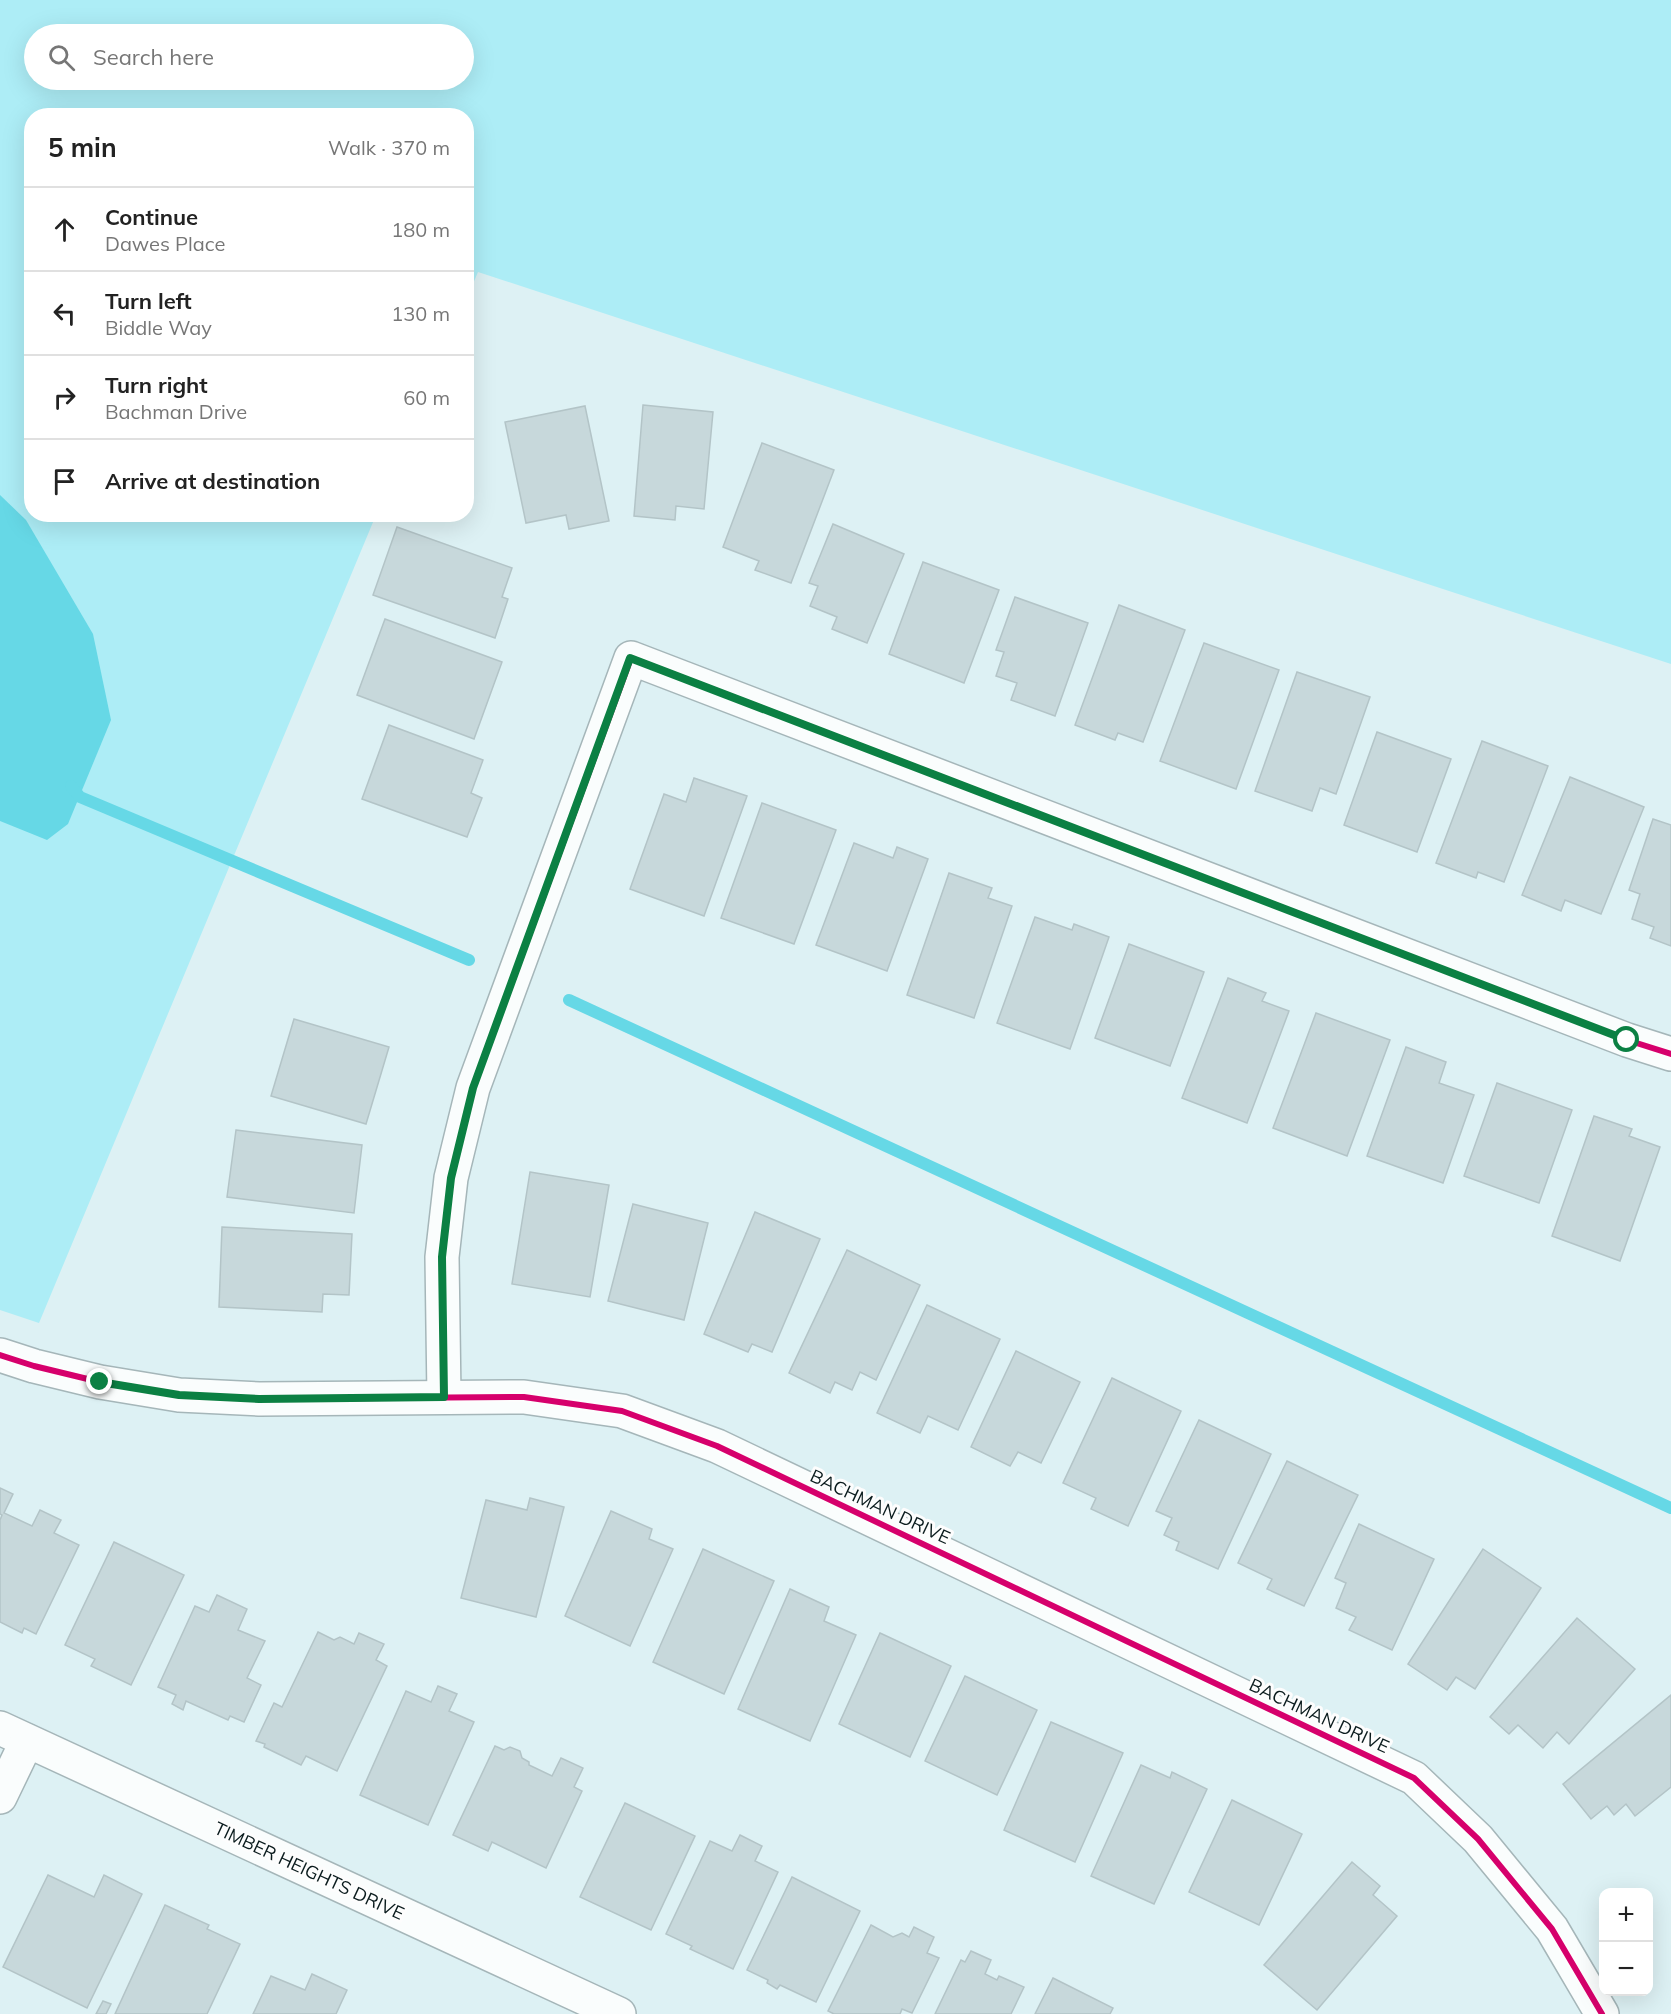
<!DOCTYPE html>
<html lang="en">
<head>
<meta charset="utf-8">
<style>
  body { margin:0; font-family:Mulish,sans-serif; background:#f2f2f2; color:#222 }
  .controls { position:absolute; right:18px; bottom:18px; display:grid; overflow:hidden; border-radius:12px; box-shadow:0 6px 24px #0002 }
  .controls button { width:54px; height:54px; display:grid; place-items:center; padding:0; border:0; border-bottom:2px solid #e0e0e0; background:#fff; color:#222; font:30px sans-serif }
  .stop { position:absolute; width:18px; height:18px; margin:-14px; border:4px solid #0b8043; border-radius:50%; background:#fff }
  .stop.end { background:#0b8043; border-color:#fff; box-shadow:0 2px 6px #0008 }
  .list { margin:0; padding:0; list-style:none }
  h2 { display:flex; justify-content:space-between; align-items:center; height:78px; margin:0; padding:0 24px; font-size:26px }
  h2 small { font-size:20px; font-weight:400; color:#767676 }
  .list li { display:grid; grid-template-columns:39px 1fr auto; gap:18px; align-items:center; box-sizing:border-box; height:84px; padding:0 24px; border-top:2px solid #e0e0e0 }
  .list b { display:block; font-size:22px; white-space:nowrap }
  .list p { margin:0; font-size:20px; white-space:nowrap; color:#767676 }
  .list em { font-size:20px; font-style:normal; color:#767676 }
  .icon { flex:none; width:33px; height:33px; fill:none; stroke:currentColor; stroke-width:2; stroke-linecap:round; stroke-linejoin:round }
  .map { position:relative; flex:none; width:1671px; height:2014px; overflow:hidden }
  .search { position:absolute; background:#fff; box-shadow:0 6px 24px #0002; left:24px; top:24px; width:450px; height:66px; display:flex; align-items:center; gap:15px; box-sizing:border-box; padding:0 21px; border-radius:33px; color:#767676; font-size:22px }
  .panel { position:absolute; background:#fff; box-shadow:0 6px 24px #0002; left:24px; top:108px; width:450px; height:414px; border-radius:24px }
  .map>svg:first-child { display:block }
  .green { fill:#adedf6; fill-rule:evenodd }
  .water { fill:#66d8e6 }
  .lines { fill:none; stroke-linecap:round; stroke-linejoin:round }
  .stream { stroke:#66d8e6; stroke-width:12 }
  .building { fill:#c7d8db; stroke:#b3c4c7; stroke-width:1.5 }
  .street-casing { stroke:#a5b6b9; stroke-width:36 }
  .street { stroke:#fafdfd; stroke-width:33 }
  .cycleway-casing { stroke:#fdfdfd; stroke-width:10 }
  .cycleway { stroke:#d6006c; stroke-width:6 }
  .route { stroke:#0b8043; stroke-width:8 }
  .labels { text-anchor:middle; stroke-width:6; stroke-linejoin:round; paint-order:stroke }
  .street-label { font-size:18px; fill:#091a1c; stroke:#fdfdfd }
</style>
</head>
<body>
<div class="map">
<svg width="1671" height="2014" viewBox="0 0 1671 2014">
  <rect width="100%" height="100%" fill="#ddf1f4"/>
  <path class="green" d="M0 0H1671V664L478 272 467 298 466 116H32V514L376 515 39 1323 0 1310ZM34 34H464V80H34Z"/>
  <polygon class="water" points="0,495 26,520 93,634 111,720 68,824 47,840 0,821"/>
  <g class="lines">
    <g class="stream">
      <polyline points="71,786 80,797 469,960"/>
      <polyline points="569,1000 1671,1508"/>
    </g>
  </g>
  <g class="building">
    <polygon points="643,405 713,412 704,509 676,506 675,520 634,516"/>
    <polygon points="585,406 609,521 569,529 566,515 526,523 505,422"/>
    <polygon points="762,443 834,470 791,583 755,570 759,561 723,547"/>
    <polygon points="833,524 904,554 867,643 832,629 837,617 810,606 818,586 809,583"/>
    <polygon points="397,527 512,568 502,597 508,599 495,638 373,595"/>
    <polygon points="923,562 999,590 964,683 889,654"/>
    <polygon points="1015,597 1088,623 1055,716 1011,700 1017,683 996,676 1004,652 996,650"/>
    <polygon points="1119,605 1185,630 1143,742 1118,733 1115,740 1075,725"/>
    <polygon points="385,619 502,662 474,739 357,695"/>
    <polygon points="1204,643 1279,670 1236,789 1160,761"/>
    <polygon points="1297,672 1370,697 1336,794 1320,788 1312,811 1255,791"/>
    <polygon points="389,725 483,760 471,793 482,798 467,837 362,799"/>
    <polygon points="1377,732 1451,759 1417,852 1344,825"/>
    <polygon points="1482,741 1548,766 1504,882 1478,872 1476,878 1436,863"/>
    <polygon points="1570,777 1644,807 1601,914 1565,900 1561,911 1522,895"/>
    <polygon points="694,778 747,796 704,916 630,889 664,794 686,802"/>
    <polygon points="762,803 836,830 794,944 721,918"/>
    <polygon points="1653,819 1671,825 1671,946 1650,938 1654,927 1632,919 1640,894 1629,890"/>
    <polygon points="854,843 893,858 897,847 928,859 887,971 816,945"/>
    <polygon points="949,873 992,888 988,898 1012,906 974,1018 907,995"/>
    <polygon points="1035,917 1072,930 1074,924 1109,937 1070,1049 997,1023"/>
    <polygon points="1129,944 1204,972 1170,1066 1095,1038"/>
    <polygon points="1228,978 1266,993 1262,1001 1289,1011 1247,1123 1182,1098"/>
    <polygon points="1316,1013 1390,1040 1347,1156 1273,1128"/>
    <polygon points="294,1019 389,1047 366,1124 271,1096"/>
    <polygon points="1406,1047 1446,1062 1439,1083 1474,1095 1443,1183 1367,1156"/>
    <polygon points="1497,1083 1572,1110 1539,1203 1464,1176"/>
    <polygon points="1594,1116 1632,1129 1629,1136 1660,1147 1620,1261 1552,1236"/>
    <polygon points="236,1130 362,1145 354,1213 227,1197"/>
    <polygon points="530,1172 609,1185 590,1297 512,1284"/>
    <polygon points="633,1204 708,1223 684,1320 608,1301"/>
    <polygon points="755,1212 820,1239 772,1352 752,1344 748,1352 704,1334"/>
    <polygon points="222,1227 352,1234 349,1295 323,1294 322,1312 219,1307"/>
    <polygon points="847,1250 920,1285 876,1380 860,1372 852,1390 835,1382 830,1393 789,1373"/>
    <polygon points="927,1305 1000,1339 958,1430 928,1416 920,1433 877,1413"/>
    <polygon points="1016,1351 1080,1382 1041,1463 1018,1452 1010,1466 971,1447"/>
    <polygon points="1112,1378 1181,1411 1128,1526 1091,1509 1096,1498 1063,1483"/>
    <polygon points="1199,1420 1271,1454 1218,1569 1176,1550 1179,1542 1164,1535 1172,1518 1156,1511"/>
    <polygon points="1287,1461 1358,1495 1304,1606 1267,1589 1272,1579 1238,1563"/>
    <polygon points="0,1488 13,1494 4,1513 32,1526 40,1510 61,1520 54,1533 79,1545 36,1634 24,1628 22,1633 0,1622 0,1520 2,1515 0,1514"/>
    <polygon points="530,1498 564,1507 536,1617 461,1598 486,1500 527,1510"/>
    <polygon points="611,1511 652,1529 649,1539 673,1549 630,1646 565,1616"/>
    <polygon points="1359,1524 1434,1559 1392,1650 1349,1630 1356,1617 1336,1608 1346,1583 1335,1578"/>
    <polygon points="114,1542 184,1575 131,1685 91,1666 95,1659 65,1645"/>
    <polygon points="703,1549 774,1581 724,1694 653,1662"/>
    <polygon points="1483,1549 1541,1588 1475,1689 1456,1677 1447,1690 1408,1664"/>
    <polygon points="790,1589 829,1607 824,1621 856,1635 810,1741 738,1709"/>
    <polygon points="217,1595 247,1609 238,1630 265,1641 247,1678 261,1685 244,1722 230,1716 228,1720 186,1701 183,1710 172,1704 176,1695 158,1687 195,1606 209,1612"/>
    <polygon points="1577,1618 1635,1669 1569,1744 1557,1732 1543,1748 1518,1725 1509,1734 1490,1717"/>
    <polygon points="318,1632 334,1640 340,1637 354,1644 359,1633 384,1644 376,1660 387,1666 337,1771 306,1756 301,1765 264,1747 265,1744 256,1741 274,1703 282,1707"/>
    <polygon points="880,1633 951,1666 910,1757 839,1724"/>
    <polygon points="965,1676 1037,1710 997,1795 925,1761"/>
    <polygon points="438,1686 457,1694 449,1711 474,1722 428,1825 360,1795 406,1691 431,1702"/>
    <polygon points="1671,1695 1671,1787 1635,1816 1626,1804 1614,1815 1607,1806 1591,1819 1563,1784"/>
    <polygon points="1051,1722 1123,1753 1075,1862 1004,1830"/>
    <polygon points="495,1746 504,1750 510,1747 520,1751 522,1758 529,1762 529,1765 552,1776 561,1758 583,1768 574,1787 582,1791 546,1868 492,1842 488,1851 453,1835"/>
    <polygon points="1141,1765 1170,1778 1172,1772 1207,1789 1154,1904 1091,1876"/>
    <polygon points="1232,1800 1302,1834 1259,1925 1189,1892"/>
    <polygon points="625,1803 695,1836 651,1930 580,1897"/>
    <polygon points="740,1835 762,1846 755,1861 778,1872 733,1969 690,1949 692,1946 666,1934 710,1841 732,1851"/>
    <polygon points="1352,1862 1380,1886 1373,1895 1397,1916 1317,2010 1264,1965"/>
    <polygon points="48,1875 94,1897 104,1875 142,1894 87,2008 3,1967"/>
    <polygon points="792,1877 860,1911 816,2002 780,1985 777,1989 767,1983 768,1980 747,1970"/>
    <polygon points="165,1905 209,1925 207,1929 240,1944 207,2014 115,2014"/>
    <polygon points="871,1925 893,1937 902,1933 909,1937 914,1927 934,1937 927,1953 939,1958 912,2013 902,2009 900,2014 834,2014 828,2011"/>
    <polygon points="971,1951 991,1960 985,1974 997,1980 999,1976 1024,1987 1011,2014 935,2014 961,1960 965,1962"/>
    <polygon points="312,1974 347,1990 336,2014 253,2014 271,1976 305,1990"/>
    <polygon points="1053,1978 1113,2008 1110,2014 1035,2014"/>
    <polygon points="103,2001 111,2004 106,2014 96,2014"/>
  </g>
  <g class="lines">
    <defs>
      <g id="street">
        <polyline points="0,1355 34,1366 100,1382 179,1395 259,1399 524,1397 622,1411 717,1446 1414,1778 1478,1839 1552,1929 1602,2014"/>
        <polyline points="444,1397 442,1257 451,1178 473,1088 631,658 1627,1040 1671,1054"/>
        <polyline points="0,1728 619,2014"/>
        <polyline points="0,1797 27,1741"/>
      </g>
    </defs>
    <use href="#street" class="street-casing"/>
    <use href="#street" class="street"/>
    <defs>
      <g id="cycleway">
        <polyline points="0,1355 34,1366 100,1382 179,1395 259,1399 524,1397 622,1411 717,1446 1414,1778 1478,1839 1552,1929 1602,2014"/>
        <polyline points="444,1397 442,1257 451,1178 473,1088 631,658 1627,1040 1671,1054"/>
      </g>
    </defs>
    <use href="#cycleway" class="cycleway-casing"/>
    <use href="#cycleway" class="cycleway"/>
  </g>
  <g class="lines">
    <polyline class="route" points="100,1382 179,1395 259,1399 444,1397 442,1257 451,1178 473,1088 630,658 1627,1040"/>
  </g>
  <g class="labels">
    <g class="street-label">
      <text transform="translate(880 1507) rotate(25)" y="6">BACHMAN DRIVE</text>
      <text transform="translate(1319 1716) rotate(25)" y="6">BACHMAN DRIVE</text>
      <text transform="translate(309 1871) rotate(25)" y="6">TIMBER HEIGHTS DRIVE</text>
    </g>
  </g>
</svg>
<div class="controls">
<button>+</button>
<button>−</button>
</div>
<div class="stop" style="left:1627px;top:1040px"></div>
<div class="stop end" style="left:100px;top:1382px"></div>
<div class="search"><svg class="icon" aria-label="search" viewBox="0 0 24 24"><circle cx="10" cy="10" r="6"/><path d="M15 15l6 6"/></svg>Search here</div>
<section class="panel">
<h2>5 min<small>Walk · 370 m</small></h2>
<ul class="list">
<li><svg class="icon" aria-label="ahead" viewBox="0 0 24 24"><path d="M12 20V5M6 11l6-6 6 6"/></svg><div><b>Continue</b><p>Dawes Place</p></div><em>180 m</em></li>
<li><svg class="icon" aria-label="left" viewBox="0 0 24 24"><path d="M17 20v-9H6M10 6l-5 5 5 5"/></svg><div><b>Turn left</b><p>Biddle Way</p></div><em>130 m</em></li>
<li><svg class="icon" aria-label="right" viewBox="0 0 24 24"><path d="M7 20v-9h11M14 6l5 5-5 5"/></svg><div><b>Turn right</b><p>Bachman Drive</p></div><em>60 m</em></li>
<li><svg class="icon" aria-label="arrive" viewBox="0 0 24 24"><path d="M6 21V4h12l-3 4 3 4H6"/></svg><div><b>Arrive at destination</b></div></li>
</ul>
</section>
</div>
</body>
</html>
